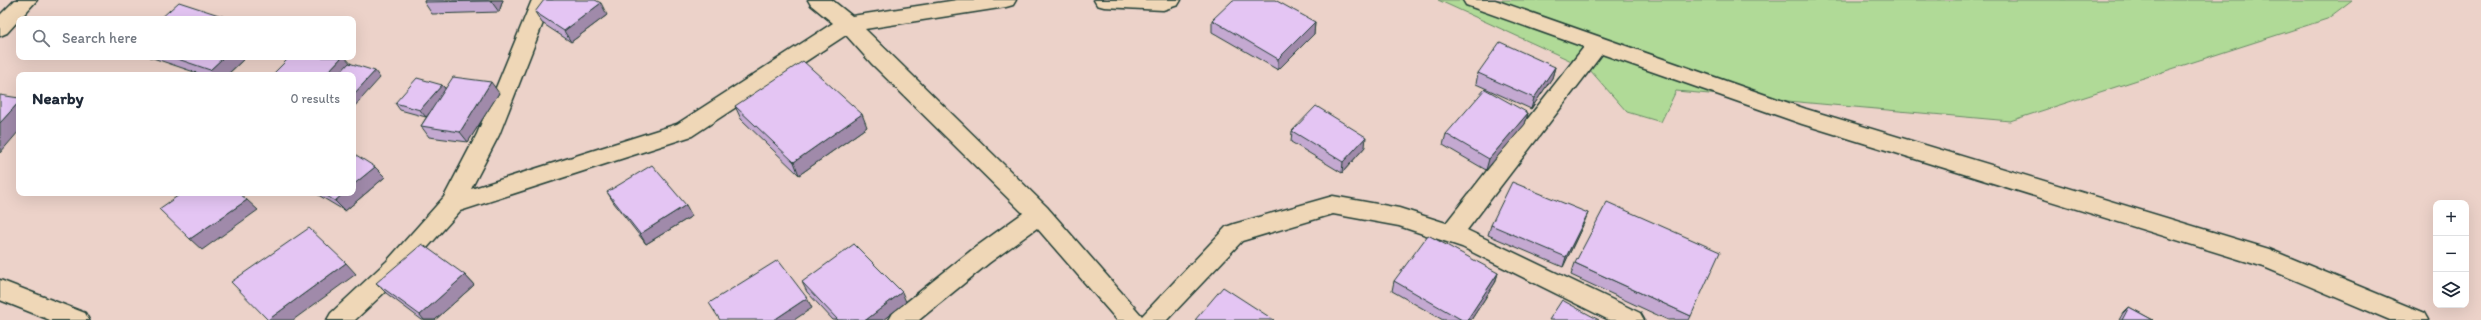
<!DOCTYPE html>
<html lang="en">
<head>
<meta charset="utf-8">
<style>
  body { margin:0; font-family:Itim,sans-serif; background:#f6f6f7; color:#1f2937 }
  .controls { position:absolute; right:12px; bottom:12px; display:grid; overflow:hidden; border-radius:8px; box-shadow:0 4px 16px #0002 }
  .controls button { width:36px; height:36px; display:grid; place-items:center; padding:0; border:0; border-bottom:1px solid #e0e1e3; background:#fff; color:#1f2937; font:20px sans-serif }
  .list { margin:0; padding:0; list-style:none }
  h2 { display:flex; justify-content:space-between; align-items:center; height:52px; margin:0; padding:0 16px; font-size:17px }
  h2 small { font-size:13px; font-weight:400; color:#747a83 }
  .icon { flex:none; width:22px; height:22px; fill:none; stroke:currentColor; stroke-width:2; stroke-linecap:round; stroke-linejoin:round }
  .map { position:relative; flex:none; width:2481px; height:320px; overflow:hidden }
  .search { position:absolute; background:#fff; box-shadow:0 4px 16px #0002; left:16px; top:16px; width:340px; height:44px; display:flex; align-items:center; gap:10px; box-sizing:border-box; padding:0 14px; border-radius:8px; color:#747a83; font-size:15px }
  .panel { position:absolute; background:#fff; box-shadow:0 4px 16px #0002; left:16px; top:72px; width:340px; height:124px; border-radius:8px }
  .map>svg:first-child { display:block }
  .green { fill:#b0da97; stroke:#688c66 }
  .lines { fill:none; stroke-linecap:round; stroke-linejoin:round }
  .minor-casing { stroke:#1f3d34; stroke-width:3 }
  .minor { fill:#efd7b7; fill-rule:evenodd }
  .wall { fill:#c4a9d1; stroke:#1f3d34 }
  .shaded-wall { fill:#a08aaa; stroke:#1f3d34 }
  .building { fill:#e4c5f3; stroke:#1f3d34 }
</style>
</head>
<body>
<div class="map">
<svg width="2481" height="320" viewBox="0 0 2481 320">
  <rect width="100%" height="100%" fill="#ecd2c9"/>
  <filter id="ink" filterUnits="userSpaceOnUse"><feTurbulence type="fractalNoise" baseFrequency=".025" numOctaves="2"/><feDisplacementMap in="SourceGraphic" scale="8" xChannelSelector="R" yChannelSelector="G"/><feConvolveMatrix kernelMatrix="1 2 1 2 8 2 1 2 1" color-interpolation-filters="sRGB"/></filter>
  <g filter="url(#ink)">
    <polygon class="green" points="1438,0 2352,0 2327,19 2010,121 1676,91 1661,122 1627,112 1589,69"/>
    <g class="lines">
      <defs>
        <g id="minor">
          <polygon points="15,0 37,0 7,33 0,36 0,15"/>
          <polygon points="532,0 552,0 499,135 471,189 677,124 833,23 811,5 808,0 832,0 852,16 957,0 1016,0 1013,5 1006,7 865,29 1047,207 1142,316 1226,227 1234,224 1333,196 1399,208 1446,223 1584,47 1466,5 1463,0 1495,0 1806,109 2269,249 2424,313 2428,320 2390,320 2264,267 1802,124 1602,54 1467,230 1640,313 1644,320 1609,320 1462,247 1399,226 1333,214 1242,241 1167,320 1117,320 1037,228 989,263 919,320 889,320 893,313 973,249 1023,213 872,64 846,35 692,136 460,211 403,275 355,320 327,320 331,313 387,261 444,197 477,134"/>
          <polygon points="1094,0 1181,0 1178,5 1163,10 1104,7 1097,5"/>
          <polygon points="0,280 85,313 89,320 50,320 0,300"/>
        </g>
      </defs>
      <use href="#minor" class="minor-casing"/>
      <use href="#minor" class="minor"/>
    </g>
    <g class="wall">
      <polygon points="425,0 503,0 499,12 432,14 424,2"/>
      <polygon points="535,12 607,15 571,42 542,23"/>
      <polygon points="1212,20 1315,22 1314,34 1278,70 1212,32"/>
      <polygon points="150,57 246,57 227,75 203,75"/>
      <polygon points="1555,67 1552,78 1531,109 1476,84 1478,73"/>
      <polygon points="442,85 445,88 499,93 468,142 429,137 421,126 429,113 426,117 400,110 395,103"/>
      <polygon points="735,106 867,127 799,175 741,119"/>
      <polygon points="1528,113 1525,124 1486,170 1443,145 1446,134"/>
      <polygon points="1292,131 1365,147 1342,173 1291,142"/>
      <polygon points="385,177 345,211 315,193 353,193"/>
      <polygon points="607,192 692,216 646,244 614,203"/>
      <polygon points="1584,223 1563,267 1488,235 1491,225"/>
      <polygon points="1575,263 1691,316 1689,320 1668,320 1571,275"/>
      <polygon points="1498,273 1495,283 1471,320 1443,320 1392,291 1394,281"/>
      <polygon points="465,275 474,285 435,320 422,320 386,293 376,283"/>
      <polygon points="802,282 906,302 883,320 833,320 807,292"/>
      <polygon points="2129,307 2153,320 2119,320 2123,313"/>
    </g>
    <g class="shaded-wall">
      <polygon points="491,0 503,0 499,12 491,1"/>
      <polygon points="601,3 607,15 571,42 564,31"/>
      <polygon points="1315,22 1314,34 1278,70 1278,59"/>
      <polygon points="224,57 246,57 227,75 215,75 210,70"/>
      <polygon points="342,57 345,57 353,66 345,75 325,75"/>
      <polygon points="1555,67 1552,78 1531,109 1534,98"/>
      <polygon points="375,71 380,78 353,108 353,95"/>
      <polygon points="491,82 499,93 468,142 460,132"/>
      <polygon points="442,85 448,92 426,117 420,110"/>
      <polygon points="19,102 19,131 0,153 0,123"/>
      <polygon points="1528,113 1525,124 1486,170 1489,159"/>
      <polygon points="862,114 867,127 799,175 794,162"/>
      <polygon points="1366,137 1365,147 1342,173 1343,162"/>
      <polygon points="375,167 385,177 345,211 335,201 344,193 353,193 353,185"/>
      <polygon points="247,200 258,210 202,250 190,239"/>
      <polygon points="686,205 692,216 646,244 640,234"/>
      <polygon points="1588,213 1584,223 1563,267 1566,257"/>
      <polygon points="346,263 356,274 293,320 268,320"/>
      <polygon points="1498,273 1495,283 1471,320 1467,320"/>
      <polygon points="465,275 474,285 435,320 424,320 420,315"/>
      <polygon points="902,292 906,302 883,320 866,320"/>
      <polygon points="807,298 812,308 794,320 774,320"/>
    </g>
    <g class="building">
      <polygon points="425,0 491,0 491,1 424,2"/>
      <polygon points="544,0 595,0 601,3 564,31 535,12"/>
      <polygon points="1233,0 1275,0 1315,22 1278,59 1212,20"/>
      <polygon points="179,2 231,19 160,19"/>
      <polygon points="1500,42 1555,67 1534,98 1478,73"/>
      <polygon points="172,57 224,57 210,70"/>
      <polygon points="290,57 342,57 325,75 272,75"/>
      <polygon points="803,61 862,114 794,162 735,106"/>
      <polygon points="349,63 375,71 353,95 353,75 338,75"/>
      <polygon points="453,77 491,82 460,132 421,126"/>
      <polygon points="417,78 442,85 420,110 395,103"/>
      <polygon points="1485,89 1528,113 1489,159 1446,134"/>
      <polygon points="0,95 19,98 19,102 0,123"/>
      <polygon points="1316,106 1366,137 1343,162 1292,131"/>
      <polygon points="353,153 375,167 353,185"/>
      <polygon points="652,165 686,205 640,234 607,192"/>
      <polygon points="1512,182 1588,213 1566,257 1491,225"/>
      <polygon points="182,193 239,193 247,200 190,239 159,209"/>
      <polygon points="322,193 344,193 335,201"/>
      <polygon points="1607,202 1720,252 1691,316 1575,263"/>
      <polygon points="309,228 346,263 268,320 231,282"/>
      <polygon points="1428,235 1498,273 1467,320 1462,320 1394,281"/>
      <polygon points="422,244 465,275 420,315 376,283"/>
      <polygon points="854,244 902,292 866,320 838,320 802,282"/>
      <polygon points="778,260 807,298 774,320 720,320 709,303"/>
      <polygon points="1223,287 1274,320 1195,320"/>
      <polygon points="1562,300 1599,320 1549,320"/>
      <polygon points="2129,307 2153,320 2122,320"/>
    </g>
  </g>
</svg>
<div class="controls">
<button>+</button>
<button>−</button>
<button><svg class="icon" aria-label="layers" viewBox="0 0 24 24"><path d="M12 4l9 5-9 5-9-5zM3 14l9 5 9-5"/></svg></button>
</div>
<div class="search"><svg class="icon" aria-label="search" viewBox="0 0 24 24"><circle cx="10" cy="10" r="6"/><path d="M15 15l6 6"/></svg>Search here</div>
<section class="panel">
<h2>Nearby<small>0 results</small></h2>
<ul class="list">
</ul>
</section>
</div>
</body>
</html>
